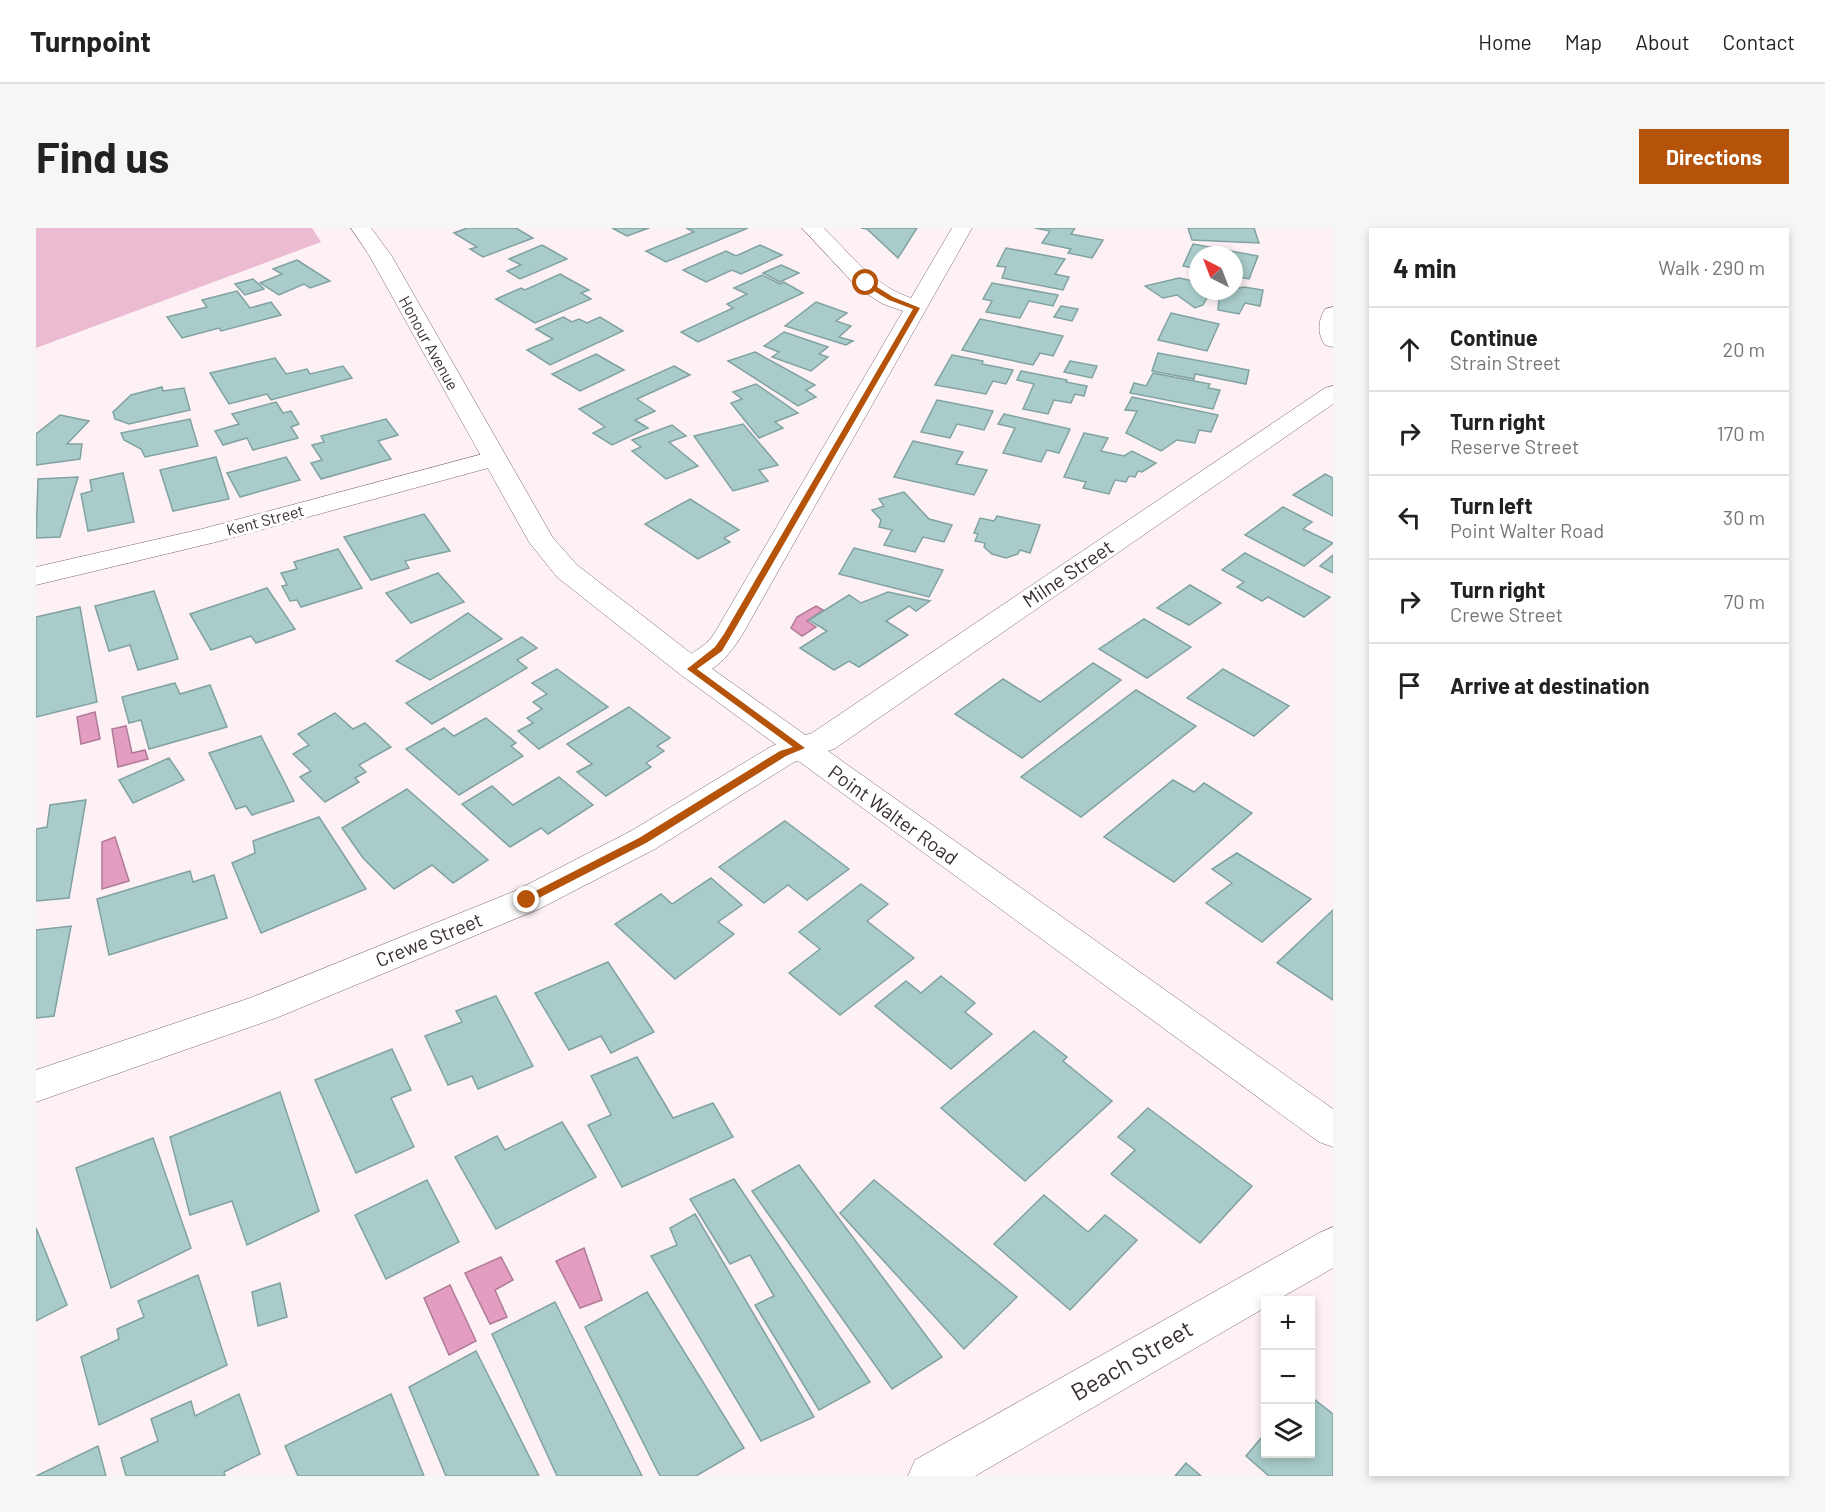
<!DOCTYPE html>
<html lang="en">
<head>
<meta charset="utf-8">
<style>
  body { margin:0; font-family:Barlow,sans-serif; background:#f6f6f6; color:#222 }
  .controls { position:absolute; right:18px; bottom:18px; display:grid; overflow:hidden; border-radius:0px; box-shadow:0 3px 9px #0003 }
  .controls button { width:54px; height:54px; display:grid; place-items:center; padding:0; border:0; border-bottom:2px solid #e0e0e0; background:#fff; color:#222; font:30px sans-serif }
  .compass { position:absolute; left:1153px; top:18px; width:54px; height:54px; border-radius:50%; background:#fff; box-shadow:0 3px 9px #0003; rotate:318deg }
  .stop { position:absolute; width:18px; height:18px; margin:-14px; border:4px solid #b45309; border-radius:50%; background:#fff }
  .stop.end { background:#b45309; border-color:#fff; box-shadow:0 2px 6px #0008 }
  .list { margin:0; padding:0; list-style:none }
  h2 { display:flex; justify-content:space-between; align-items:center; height:78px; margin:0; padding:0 24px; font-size:26px }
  h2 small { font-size:20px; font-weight:400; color:#767676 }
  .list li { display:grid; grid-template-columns:39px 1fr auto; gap:18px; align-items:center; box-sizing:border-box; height:84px; padding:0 24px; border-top:2px solid #e0e0e0 }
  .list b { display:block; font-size:22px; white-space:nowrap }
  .list p { margin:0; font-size:20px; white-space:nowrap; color:#767676 }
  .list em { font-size:20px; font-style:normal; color:#767676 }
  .icon { flex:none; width:33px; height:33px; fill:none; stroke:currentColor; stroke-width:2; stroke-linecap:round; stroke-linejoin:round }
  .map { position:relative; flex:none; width:1297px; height:1248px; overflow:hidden; border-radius:0px }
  header { display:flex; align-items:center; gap:36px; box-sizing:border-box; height:84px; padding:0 30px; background:#fff; border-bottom:2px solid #e0e0e0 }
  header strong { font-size:28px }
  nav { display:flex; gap:33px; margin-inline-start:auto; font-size:21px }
  .intro { display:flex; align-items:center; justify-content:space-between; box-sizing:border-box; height:144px; padding:0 36px }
  h1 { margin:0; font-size:42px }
  .button { padding:15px 27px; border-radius:0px; background:#b45309; color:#fff; font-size:21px; font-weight:700 }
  main { display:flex; gap:36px; padding:0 36px }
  aside { flex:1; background:#fff; border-radius:0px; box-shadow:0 3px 9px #0003 }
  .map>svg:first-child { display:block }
  .green { fill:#eabbd1 }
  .water { fill:#e39dc0; stroke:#b07b96; stroke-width:1.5 }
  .building { fill:#a9ccca; stroke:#80a2a0; stroke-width:1.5 }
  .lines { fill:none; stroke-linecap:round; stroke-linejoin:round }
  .street-casing { stroke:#806773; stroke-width:1 }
  .secondary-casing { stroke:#806773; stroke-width:1 }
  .street { fill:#fff; fill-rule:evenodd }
  .secondary { fill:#fff; fill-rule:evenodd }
  .route { fill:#b45309 }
  .labels { text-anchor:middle; stroke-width:6; stroke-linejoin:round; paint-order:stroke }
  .far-street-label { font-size:16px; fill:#382d33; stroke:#fff }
  .street-label { font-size:20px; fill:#382d33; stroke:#fff }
  .near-street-label { font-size:24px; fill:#382d33; stroke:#fff }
</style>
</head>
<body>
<header>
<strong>Turnpoint</strong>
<nav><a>Home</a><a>Map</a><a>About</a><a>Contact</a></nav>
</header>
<div class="intro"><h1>Find us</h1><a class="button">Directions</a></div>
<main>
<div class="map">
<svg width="1297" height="1248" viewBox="0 0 1297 1248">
  <rect width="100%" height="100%" fill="#fdf1f6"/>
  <polygon class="green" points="0,0 276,0 285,14 0,120"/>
  <g class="water">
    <polygon points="780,378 787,382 771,393 780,399 766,408 755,400 761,389"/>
    <polygon points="59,484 64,511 45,516 41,489"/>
    <polygon points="90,498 96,525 109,522 112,531 82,539 76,501"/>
    <polygon points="79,609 93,653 66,661 66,614"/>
    <polygon points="548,1020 566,1072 544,1080 520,1033"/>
    <polygon points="465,1029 477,1052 459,1062 471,1089 454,1096 429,1045"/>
    <polygon points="414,1057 440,1113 413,1127 388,1070"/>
  </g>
  <g class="building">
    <polygon points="431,0 480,0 497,10 447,29 434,21 441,19 418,5"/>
    <polygon points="576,0 613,0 591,8"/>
    <polygon points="650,0 712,0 630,34 610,23 658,4"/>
    <polygon points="825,0 881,0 862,30 831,1"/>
    <polygon points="999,0 1039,0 1035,6 1067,12 1056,30 1032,25 1035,21 1006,15 1014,3"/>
    <polygon points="1152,0 1218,0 1223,15 1156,12"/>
    <polygon points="1157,16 1222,28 1213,51 1198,48 1198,27 1162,27 1162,41 1147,38"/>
    <polygon points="506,17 531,31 484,51 471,43 485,37 473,31"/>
    <polygon points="724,17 746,27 705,46 696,42 670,54 647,42 690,23 700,28"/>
    <polygon points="970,20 1029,31 1019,46 1033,49 1027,62 966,50 970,39 961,38"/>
    <polygon points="261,32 294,53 274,60 268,56 243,67 224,55 246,46 237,41"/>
    <polygon points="745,37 763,45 744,54 727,45"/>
    <polygon points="524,46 553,62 545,65 555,71 499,95 460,71 485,60 489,62"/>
    <polygon points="726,47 744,56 748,54 767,65 662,114 645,104 697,80 691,76 711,66 698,60"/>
    <polygon points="1143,50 1162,54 1162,63 1198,63 1198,61 1208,59 1227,62 1224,78 1209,75 1203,86 1182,82 1183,71 1172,68 1167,77 1159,80 1141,67 1127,70 1109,58"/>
    <polygon points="217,51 228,61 209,67 199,56"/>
    <polygon points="956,55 1022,67 1017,78 993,73 984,90 950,84 956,73 947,71"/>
    <polygon points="201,63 214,80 235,74 245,87 185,103 183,100 146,110 131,89 171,79 166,72"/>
    <polygon points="780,74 811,85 800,93 815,98 803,109 817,113 810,117 749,98"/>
    <polygon points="1025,78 1042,81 1036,93 1018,89"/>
    <polygon points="1135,85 1183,96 1171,123 1122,112"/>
    <polygon points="527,89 536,94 543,91 551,95 564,89 587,103 514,137 491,122 517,111 500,101"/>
    <polygon points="944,91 1027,108 1017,128 1004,125 997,137 926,122"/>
    <polygon points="748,104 792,119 783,126 792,129 775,143 736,129 743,124 728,118"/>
    <polygon points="719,124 779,157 770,162 780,169 762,178 692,133"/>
    <polygon points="1122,125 1213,142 1210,156 1159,146 1158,151 1116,143"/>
    <polygon points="560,126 588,142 544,163 516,146"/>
    <polygon points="916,127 947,133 946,136 977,142 970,156 957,153 950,166 899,157"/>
    <polygon points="239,130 250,146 271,141 274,146 307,138 316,150 235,172 231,166 193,176 174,145"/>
    <polygon points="1034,133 1061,138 1056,150 1028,144"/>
    <polygon points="638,138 654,147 601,171 619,183 599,192 612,200 576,217 557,205 569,199 543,181"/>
    <polygon points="985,143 1031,152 1030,154 1051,158 1048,168 1039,166 1035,175 1018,172 1012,186 987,181 998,156 981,152"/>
    <polygon points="1117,145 1174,156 1172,160 1184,162 1177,181 1094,165 1098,155 1110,158"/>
    <polygon points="720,156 762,185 739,194 747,200 723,210 695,175 706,171 697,164"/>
    <polygon points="126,159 127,163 148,160 154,182 93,196 79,191 77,184 95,167"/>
    <polygon points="1096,169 1182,187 1175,204 1163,202 1159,215 1141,212 1125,223 1090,205 1101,183 1089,182"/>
    <polygon points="901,172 957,183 948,202 921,196 914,210 885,204"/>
    <polygon points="240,174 247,185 255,183 263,196 255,199 262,210 217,222 211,210 187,217 179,203 203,196 196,186"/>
    <polygon points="968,186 1034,201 1023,225 1011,222 1005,234 967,225 979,200 962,196"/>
    <polygon points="24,187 53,193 31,216 46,216 44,231 0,237 0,206"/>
    <polygon points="154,191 162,218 109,229 105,221 88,212 85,205"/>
    <polygon points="350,191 362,207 342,213 355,231 285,251 275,235 286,232 276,217 288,214 285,208"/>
    <polygon points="707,196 742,237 723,242 732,253 697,263 658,208"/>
    <polygon points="636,197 650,208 633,214 662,238 630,251 596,223 605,219 596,212"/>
    <polygon points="1048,205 1072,210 1065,223 1088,228 1096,223 1120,235 1106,244 1102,243 1099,249 1093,248 1090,254 1079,252 1073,266 1047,260 1050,254 1028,249"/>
    <polygon points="877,213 927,224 920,236 951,242 938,267 858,249"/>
    <polygon points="180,229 193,271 137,283 124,242"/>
    <polygon points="250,229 264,252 204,269 191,245"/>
    <polygon points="87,245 98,294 52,303 45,266 56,263 54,252"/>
    <polygon points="1289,246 1297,250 1297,288 1257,267"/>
    <polygon points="42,249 24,309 0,310 2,251"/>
    <polygon points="868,264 893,291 916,297 908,314 887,309 879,324 848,317 856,302 843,299 845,292 836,282 848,278 843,271"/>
    <polygon points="654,271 703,302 688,310 694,314 662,331 609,296"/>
    <polygon points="1247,279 1276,294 1267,301 1297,315 1268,338 1209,307"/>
    <polygon points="388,286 414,323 369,333 373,340 335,352 308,309"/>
    <polygon points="961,288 1004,297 994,325 984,322 982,326 970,330 956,326 948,319 949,315 939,313 942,306 938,305 944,290 958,293"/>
    <polygon points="818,320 907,342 893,369 803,346"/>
    <polygon points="302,321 326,360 265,379 261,372 254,373 246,358 251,357 245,345 261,341 258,334"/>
    <polygon points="1209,325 1294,369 1268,389 1232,369 1226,373 1201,359 1208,354 1186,342"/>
    <polygon points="1297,327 1297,345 1284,338"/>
    <polygon points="402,345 428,374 375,395 350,365"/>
    <polygon points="1154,357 1185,375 1153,397 1121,380"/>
    <polygon points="231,360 259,401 220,415 215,408 175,422 154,386"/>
    <polygon points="118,363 142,431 102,442 94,417 73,423 59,378"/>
    <polygon points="852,364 894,373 880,383 873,378 850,393 872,407 823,439 813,433 798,442 764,420 791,403 773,392 813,367 825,375"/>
    <polygon points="44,379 61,474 0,489 0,389"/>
    <polygon points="432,385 466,411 394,452 360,433"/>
    <polygon points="1108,391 1155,419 1111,450 1063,421"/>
    <polygon points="486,409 501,420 481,432 491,440 396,496 370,475"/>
    <polygon points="1057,435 1085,452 986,530 919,486 967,451 1004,474"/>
    <polygon points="521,441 572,479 503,521 482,503 497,495 491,490 506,481 497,474 511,466 496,455"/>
    <polygon points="1187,441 1253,478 1218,508 1151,470"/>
    <polygon points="139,455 144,466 174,457 191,499 113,521 105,492 93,495 86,469"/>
    <polygon points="1100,462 1160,498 1045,589 985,549"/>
    <polygon points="593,479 634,510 621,518 628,523 610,535 615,539 570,568 541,544 556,536 531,516"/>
    <polygon points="299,485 317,501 329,495 355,519 323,537 330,544 319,550 323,554 289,574 264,549 275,543 257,526 273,517 262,506"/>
    <polygon points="450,490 480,515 475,518 487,528 423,567 370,521 408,500 418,508"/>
    <polygon points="225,508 258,573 216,587 210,578 200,581 173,525"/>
    <polygon points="133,530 148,552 97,575 83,552"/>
    <polygon points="523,549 557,577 512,606 505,600 474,619 426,576 456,558 477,577"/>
    <polygon points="1137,552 1158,564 1168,555 1216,585 1138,654 1068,609"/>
    <polygon points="371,561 452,632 417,655 396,637 358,661 327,630 306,600"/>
    <polygon points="50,572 33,670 0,673 0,601 11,599 14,577"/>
    <polygon points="283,589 330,661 225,705 196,635 219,625 217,613"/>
    <polygon points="749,593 813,641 771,672 752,657 728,675 683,639"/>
    <polygon points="1201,625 1275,671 1226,714 1170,675 1196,655 1176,641"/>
    <polygon points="154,643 157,654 178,647 191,690 73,727 61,671"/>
    <polygon points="675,650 706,677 682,694 698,706 639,751 579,696 625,666 636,676"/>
    <polygon points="825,656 852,676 831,693 878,730 804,787 753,745 784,721 763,704"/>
    <polygon points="1297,682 1297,772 1241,735"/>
    <polygon points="35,698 18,788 0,790 0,702"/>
    <polygon points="572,734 618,804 575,825 565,808 533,822 499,765"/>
    <polygon points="905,748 939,775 929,784 956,806 915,841 839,778 870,753 885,765"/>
    <polygon points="460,768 497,838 442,861 436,848 412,857 389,808 426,794 420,783"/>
    <polygon points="998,803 1031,829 1027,833 1076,873 989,953 905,880"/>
    <polygon points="356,821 375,862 355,870 378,919 320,945 279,852"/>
    <polygon points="601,829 637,890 677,875 697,909 586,959 552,897 575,887 555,848"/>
    <polygon points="244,864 283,983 211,1017 196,973 154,987 134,909"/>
    <polygon points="1112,880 1216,958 1164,1015 1075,946 1099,922 1082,909"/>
    <polygon points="526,894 560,949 460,1001 419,929 461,908 469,922"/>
    <polygon points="117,910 155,1020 75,1060 40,940"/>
    <polygon points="763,937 906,1129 856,1161 716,963"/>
    <polygon points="698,951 834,1154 783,1182 719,1077 738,1068 714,1027 694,1036 654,971"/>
    <polygon points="391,952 423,1014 350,1051 319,987"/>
    <polygon points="838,952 981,1069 928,1121 804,985"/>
    <polygon points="1008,967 1052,1004 1069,987 1101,1012 1034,1082 958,1016"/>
    <polygon points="659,986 778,1189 725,1213 615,1028 641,1017 634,1000"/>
    <polygon points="0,1000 31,1077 0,1093"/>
    <polygon points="162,1047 191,1137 63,1197 45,1129 83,1111 81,1101 108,1089 102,1073"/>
    <polygon points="244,1055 251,1089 222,1098 216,1064"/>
    <polygon points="611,1064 708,1220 660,1248 624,1248 549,1099"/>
    <polygon points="519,1074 606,1248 521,1248 456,1106"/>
    <polygon points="440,1123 503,1248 410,1248 373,1159"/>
    <polygon points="203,1166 224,1226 188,1244 189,1248 90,1248 85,1230 122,1213 115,1191 155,1173 159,1188"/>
    <polygon points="355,1166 388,1248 262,1248 249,1218"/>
    <polygon points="1274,1168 1297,1186 1297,1248 1233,1248 1210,1228 1230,1204 1230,1226 1274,1226"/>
    <polygon points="62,1218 70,1248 0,1248"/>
    <polygon points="1150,1235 1165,1248 1139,1248"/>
  </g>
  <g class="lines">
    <defs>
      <g id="street">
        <path d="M766 0H788C814 26 838 58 875 70L916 0H936L706 407C693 428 672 454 645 447L640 440C650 425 669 421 678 406L867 83 847 76 822 60Z"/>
        <path d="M1297 79V119L1289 117C1281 106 1282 92 1289 81Z"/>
        <polygon points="1297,158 1297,176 798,521 758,534 619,621 503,681 240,790 0,874 0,842 214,770 479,663 595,603 736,518 776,505 1289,160"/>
        <polygon points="458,223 467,226 471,231 467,236 180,314 0,357 0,339 166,301"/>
        <polygon points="1297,999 1297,1040 1241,1072 1230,1072 1230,1079 939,1248 872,1248 879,1232 1283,1005"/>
      </g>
      <polygon id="secondary" points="315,0 335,0 355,27 517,310 541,337 665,433 1297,881 1297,919 1283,914 645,447 521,349 493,314 333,27"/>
    </defs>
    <use href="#street" class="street-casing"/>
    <use href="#secondary" class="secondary-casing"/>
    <use href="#street" class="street"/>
    <use href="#secondary" class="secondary"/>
  </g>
  <polygon class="route" points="828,54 833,54 857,69 884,80 696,406 686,423 661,441 769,520 750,528 610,615 495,674 488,674 488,669 603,610 744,523 757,519 651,441 679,419 688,406 877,81 853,72 828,57"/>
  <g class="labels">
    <g class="far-street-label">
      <text transform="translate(393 115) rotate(61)" y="6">Honour Avenue</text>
      <text transform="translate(229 292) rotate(-15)" y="6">Kent Street</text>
    </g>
    <g class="street-label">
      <text transform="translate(1032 346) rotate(-34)" y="7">Milne Street</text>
      <text transform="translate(857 587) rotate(36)" y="7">Point Walter Road</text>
      <text transform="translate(393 712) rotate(-22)" y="7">Crewe Street</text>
    </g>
    <g class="near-street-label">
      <text transform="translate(1096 1133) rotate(-30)" y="8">Beach Street</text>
    </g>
  </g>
</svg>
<div class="controls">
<button>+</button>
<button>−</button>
<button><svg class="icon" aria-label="layers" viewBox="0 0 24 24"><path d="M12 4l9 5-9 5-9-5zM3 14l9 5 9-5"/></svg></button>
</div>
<svg class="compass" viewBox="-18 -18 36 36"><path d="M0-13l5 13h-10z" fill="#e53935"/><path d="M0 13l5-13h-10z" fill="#767676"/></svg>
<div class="stop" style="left:830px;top:55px"></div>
<div class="stop end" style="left:491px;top:672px"></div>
</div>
<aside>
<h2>4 min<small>Walk · 290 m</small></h2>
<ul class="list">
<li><svg class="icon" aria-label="ahead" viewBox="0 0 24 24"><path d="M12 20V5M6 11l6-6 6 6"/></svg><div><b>Continue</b><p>Strain Street</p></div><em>20 m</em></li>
<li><svg class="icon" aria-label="right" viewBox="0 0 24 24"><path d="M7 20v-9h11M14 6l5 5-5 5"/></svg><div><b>Turn right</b><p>Reserve Street</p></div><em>170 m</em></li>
<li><svg class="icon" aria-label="left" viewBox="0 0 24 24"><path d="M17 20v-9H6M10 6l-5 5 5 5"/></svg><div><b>Turn left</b><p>Point Walter Road</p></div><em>30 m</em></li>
<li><svg class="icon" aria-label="right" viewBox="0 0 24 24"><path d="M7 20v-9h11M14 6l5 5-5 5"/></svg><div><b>Turn right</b><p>Crewe Street</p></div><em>70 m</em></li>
<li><svg class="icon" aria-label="arrive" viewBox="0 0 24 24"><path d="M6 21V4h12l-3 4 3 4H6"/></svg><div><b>Arrive at destination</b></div></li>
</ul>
</aside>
</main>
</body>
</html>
